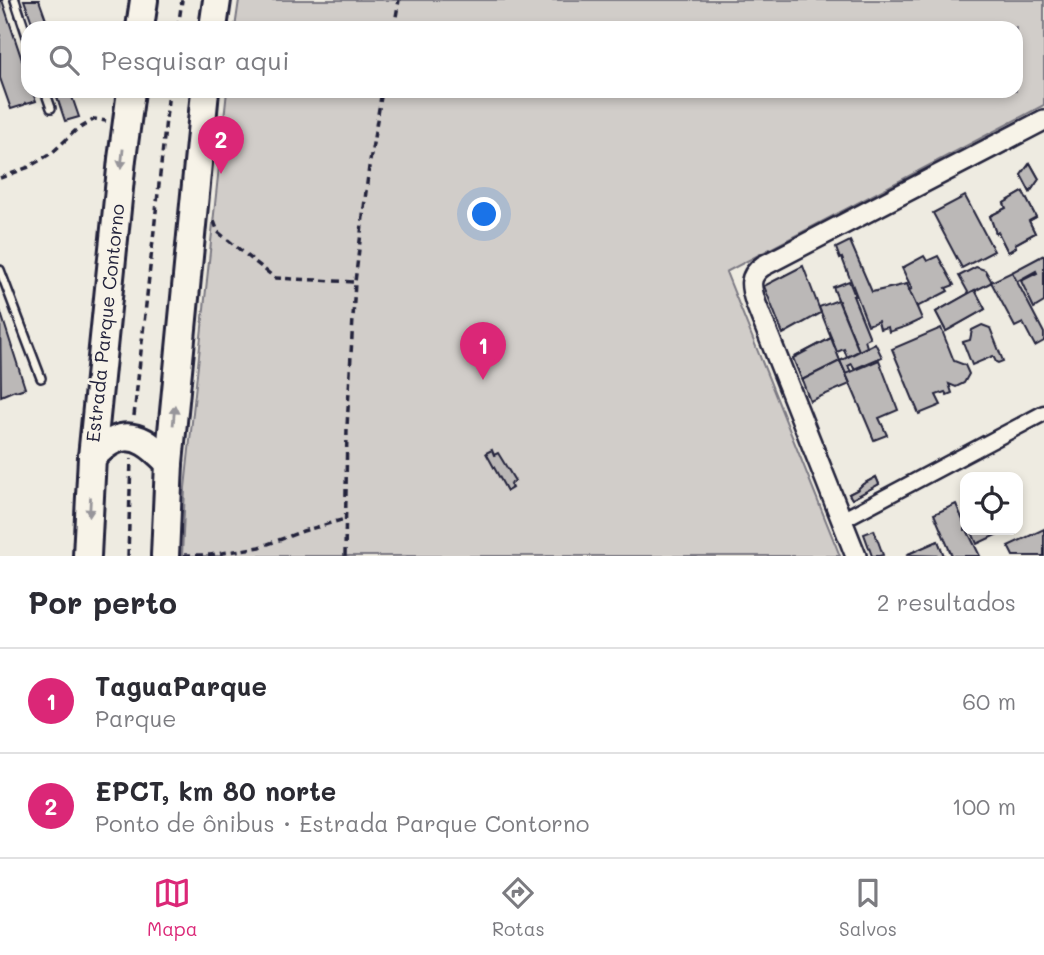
<!DOCTYPE html>
<html lang="pt">
<head>
<meta charset="utf-8">
<style>
  body { margin:0; font-family:Mali,sans-serif; background:#f2f2f3; color:#2b2b33 }
  .controls { position:absolute; right:21px; bottom:21px; display:grid; overflow:hidden; border-radius:14px; box-shadow:0 4px 10px #0003 }
  .controls button { width:63px; height:63px; display:grid; place-items:center; padding:0; border:0; border-bottom:2px solid #e1e1e2; background:#fff; color:#2b2b33; font:35px sans-serif }
  .you { position:absolute; left:485px; top:215px; width:24px; height:24px; margin:-18px; border:5px solid #fff; border-radius:50%; background:#1a73e8; box-shadow:0 0 0 10px #1a73e833 }
  .badge { display:grid; place-items:center; width:46px; height:46px; border-radius:50%; background:#db2777; color:#fff; font-size:23px; font-weight:700 }
  .pin { position:absolute; translate:-50% -58px; filter:drop-shadow(0 2px 4px #0008) }
  .pin::after { content:''; position:absolute; top:37px; width:24px; height:21px; background:inherit; clip-path:polygon(0 0,100% 0,50% 100%) }
  .list { margin:0; padding:0; list-style:none }
  h2 { display:flex; justify-content:space-between; align-items:center; height:91px; margin:0; padding:0 28px; font-size:30px }
  h2 small { font-size:23px; font-weight:400; color:#7c7c81 }
  .list li { display:grid; grid-template-columns:46px 1fr auto; gap:21px; align-items:center; box-sizing:border-box; height:105px; padding:0 28px; border-top:2px solid #e1e1e2 }
  .list b { display:block; font-size:26px; white-space:nowrap }
  .list p { margin:0; font-size:23px; white-space:nowrap; color:#7c7c81 }
  .list em { font-size:23px; font-style:normal; color:#7c7c81 }
  .icon { flex:none; width:38px; height:38px; fill:none; stroke:currentColor; stroke-width:2; stroke-linecap:round; stroke-linejoin:round }
  .map { position:relative; flex:none; width:1044px; height:556px; overflow:hidden }
  .search { position:absolute; background:#fff; box-shadow:0 4px 10px #0003; left:21px; right:21px; top:21px; height:77px; display:flex; align-items:center; gap:18px; box-sizing:border-box; padding:0 24px; border-radius:21px; color:#7c7c81; font-size:26px }
  .sheet { height:301px; background:#fff }
  nav { display:flex; justify-content:space-around; align-items:center; box-sizing:border-box; height:98px; border-top:2px solid #e1e1e2; background:#fff; font-size:19px; color:#7c7c81 }
  nav a { display:grid; justify-items:center; gap:4px }
  nav .on { color:#db2777 }
  .map>svg:first-child { display:block }
  .green { fill:#d1cdc9; stroke:#7a7882; stroke-width:2 }
  .building { fill:#bbb8b7; stroke:#22223b; stroke-width:2 }
  .lines { fill:none; stroke-linecap:round; stroke-linejoin:round }
  .lane-casing { stroke:#22223b; stroke-width:12 }
  .street-casing { stroke:#22223b; stroke-width:19 }
  .secondary-casing { stroke:#22223b; stroke-width:24 }
  .highway-casing { stroke:#22223b; stroke-width:32 }
  .path { stroke:#22223b; stroke-width:3.5; stroke-dasharray:7 5; stroke-linecap:butt }
  .lane { stroke:#f7f3e8; stroke-width:7 }
  .street { stroke:#f7f3e8; stroke-width:14 }
  .secondary { stroke:#f7f3e8; stroke-width:19 }
  .highway { stroke:#f7f3e8; stroke-width:26 }
  .oneway { fill:#97959a }
  .labels { text-anchor:middle; stroke-width:5; stroke-linejoin:round; paint-order:stroke }
  .street-label { font-size:19px; fill:#22223b; stroke:#f7f3e8 }
</style>
</head>
<body>
<div class="map">
<svg width="1044" height="556" viewBox="0 0 1044 556">
  <rect width="100%" height="100%" fill="#eeebe1"/>
  <filter id="ink" filterUnits="userSpaceOnUse"><feTurbulence type="fractalNoise" baseFrequency=".0143" numOctaves="2"/><feDisplacementMap in="SourceGraphic" scale="14" xChannelSelector="R" yChannelSelector="G"/><feConvolveMatrix kernelMatrix="1 2 1 2 8 2 1 2 1" color-interpolation-filters="sRGB"/></filter>
  <g filter="url(#ink)">
    <polygon class="green" points="239,0 1044,0 1044,105 726,272 840,556 182,556 185,488 227,91 1016,91 1016,28 235,28"/>
    <g class="building">
      <polygon points="0,0 2,0 28,78 28,91 32,91 36,101 26,104 25,103 24,105 11,109 0,78"/>
      <polygon points="24,0 39,0 49,28 34,28"/>
      <polygon points="55,91 70,91 79,117 65,121"/>
      <polygon points="1030,163 1039,179 1030,192 1021,175"/>
      <polygon points="1030,163 1039,179 1030,192 1021,175"/>
      <polygon points="1023,192 1036,217 1029,221 1035,233 1015,244 1016,247 1008,252 998,232 996,233 990,216 1006,208 1004,203"/>
      <polygon points="1023,192 1036,217 1029,221 1035,233 1015,244 1016,247 1008,252 998,232 996,233 990,216 1006,208 1004,203"/>
      <polygon points="965,196 994,251 962,268 933,213"/>
      <polygon points="850,241 872,292 907,284 922,319 907,326 889,332 888,327 880,329 878,321 868,325 842,258 840,259 836,248"/>
      <polygon points="1044,255 1044,302 1034,308 1021,281 1037,273 1036,271 1016,282 1012,272"/>
      <polygon points="924,256 927,261 938,256 954,285 946,288 948,291 917,307 909,290 912,289 902,268"/>
      <polygon points="803,266 821,313 783,334 764,286"/>
      <polygon points="976,267 985,270 992,282 969,294 959,276"/>
      <polygon points="1012,272 1044,333 1044,341 1035,346 1023,323 1015,327 991,282"/>
      <polygon points="849,281 855,296 853,296 870,338 865,340 867,347 859,351 833,287"/>
      <polygon points="975,290 985,309 946,331 936,312"/>
      <polygon points="975,290 985,309 946,331 936,312"/>
      <polygon points="838,300 859,351 847,357 844,349 837,352 819,307"/>
      <polygon points="0,310 25,388 16,391 15,390 1,396"/>
      <polygon points="982,325 990,328 1003,361 998,363 996,362 993,356 972,365 963,342 970,340 972,330"/>
      <polygon points="941,328 954,361 965,365 969,374 964,383 956,387 949,384 952,393 947,395 945,392 936,395 941,405 919,414 892,349"/>
      <polygon points="831,338 840,361 802,380 793,358"/>
      <polygon points="831,338 840,361 802,380 793,358"/>
      <polygon points="875,343 882,357 854,369 852,364 848,366 851,372 846,374 840,361"/>
      <polygon points="879,360 898,410 879,418 887,435 874,440 846,374"/>
      <polygon points="840,361 850,384 810,401 802,380"/>
      <polygon points="492,450 494,455 498,453 515,481 510,484 512,488 507,491 486,453"/>
      <polygon points="876,477 879,484 852,499 849,494 857,490 863,484"/>
      <polygon points="876,477 879,484 852,499 849,494 857,490 863,484"/>
      <polygon points="956,504 965,525 965,530 967,530 980,556 952,556 934,514"/>
      <polygon points="1044,529 1044,556 1013,556 1008,546"/>
      <polygon points="874,530 883,555 879,556 872,556 864,534"/>
      <polygon points="971,530 996,530 998,534 977,544"/>
      <polygon points="938,541 944,556 906,555"/>
      <polygon points="938,541 944,556 906,555"/>
    </g>
    <g class="lines">
      <defs>
        <g id="lane">
          <polyline points="15,0 28,39"/>
          <polyline points="45,91 51,108"/>
          <polyline points="0,270 41,378"/>
        </g>
        <polyline id="street" points="842,520 1044,413"/>
        <path id="secondary" d="M856 556 756 304C751 288 747 277 763 266L1044 120"/>
        <g id="highway">
          <polyline points="140,28 144,0"/>
          <polyline points="213,28 217,0"/>
          <path d="M92 457C99 451 106 443 115 440 137 430 155 449 169 463"/>
          <polyline points="87,556 92,457 122,159 131,91"/>
          <polyline points="165,556 169,463 205,91"/>
        </g>
      </defs>
      <use href="#lane" class="lane-casing"/>
      <use href="#street" class="street-casing"/>
      <use href="#secondary" class="secondary-casing"/>
      <use href="#highway" class="highway-casing"/>
      <g class="path">
        <polyline points="178,28 182,0"/>
        <polyline points="394,28 399,0"/>
        <polyline points="0,178 29,167 53,152 75,131 95,119 106,121"/>
        <polyline points="214,221 218,232 275,278 355,282"/>
        <polyline points="134,416 169,91"/>
        <polyline points="184,555 210,555 260,547 303,531 345,519"/>
        <polyline points="128,556 131,459"/>
        <polyline points="345,556 347,427 355,282 369,167 382,91"/>
      </g>
      <use href="#lane" class="lane"/>
      <use href="#street" class="street"/>
      <use href="#secondary" class="secondary"/>
      <use href="#highway" class="highway"/>
    </g>
    <defs><path id="oneway-solid" d="M-6-.8H1V-3.2L6.5 0L1 3.2V.8H-6Z" transform="scale(1.75)"/></defs>
    <g class="oneway">
      <use href="#oneway-solid" transform="translate(122 159) rotate(96)"/>
      <use href="#oneway-solid" transform="translate(174 415) rotate(-85)"/>
      <use href="#oneway-solid" transform="translate(90 507) rotate(93)"/>
    </g>
  </g>
  <g class="labels">
    <g class="street-label">
      <text transform="translate(105 323) rotate(-84)" y="7">Estrada Parque Contorno</text>
    </g>
  </g>
</svg>
<div class="controls">
<button><svg class="icon" aria-label="locate" viewBox="0 0 24 24"><circle cx="12" cy="12" r="6"/><path d="M12 2v4M12 18v4M2 12h4M18 12h4"/></svg></button>
</div>
<div class="you"></div>
<div class="pin badge" style="left:483px;top:380px">1</div>
<div class="pin badge" style="left:221px;top:174px">2</div>
<div class="search"><svg class="icon" aria-label="search" viewBox="0 0 24 24"><circle cx="10" cy="10" r="6"/><path d="M15 15l6 6"/></svg>Pesquisar aqui</div>
</div>
<section class="sheet">
<h2>Por perto<small>2 resultados</small></h2>
<ul class="list">
<li><span class="badge">1</span><div><b>TaguaParque</b><p>Parque</p></div><em>60 m</em></li>
<li><span class="badge">2</span><div><b>EPCT, km 80 norte</b><p>Ponto de ônibus · Estrada Parque Contorno</p></div><em>100 m</em></li>
</ul>
</section>
<nav>
<a class="on"><svg class="icon" aria-label="map" viewBox="0 0 24 24"><path d="M3 6l6-2 6 2 6-2v14l-6 2-6-2-6 2zM9 4v14M15 6v14"/></svg>Mapa</a>
<a><svg class="icon" aria-label="directions" viewBox="0 0 24 24"><path d="M12 3l9 9-9 9-9-9zM9 14v-3h6M13 9l2 2-2 2"/></svg>Rotas</a>
<a><svg class="icon" aria-label="saved" viewBox="0 0 24 24"><path d="M7 4h10v16l-5-4-5 4z"/></svg>Salvos</a>
</nav>
</body>
</html>
